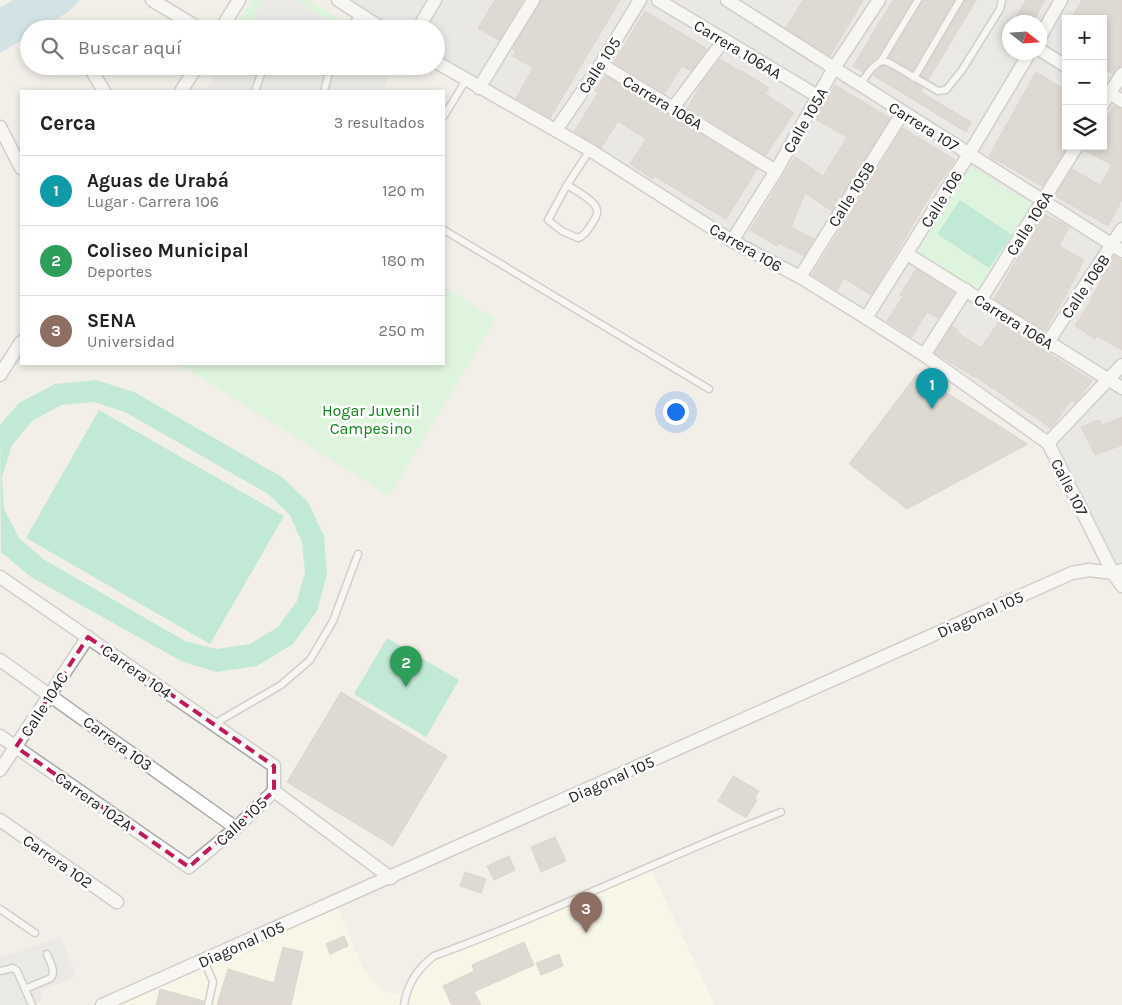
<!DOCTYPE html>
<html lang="es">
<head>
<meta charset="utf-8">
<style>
  body { margin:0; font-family:Karla,sans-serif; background:#f2f2f2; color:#202124 }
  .controls { position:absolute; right:15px; top:15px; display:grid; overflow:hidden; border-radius:0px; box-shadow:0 2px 8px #0003 }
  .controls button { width:45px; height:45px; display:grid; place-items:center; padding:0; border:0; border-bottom:1px solid #e0e0e0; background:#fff; color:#202124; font:25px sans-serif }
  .compass { position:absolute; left:1002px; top:15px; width:45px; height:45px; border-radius:50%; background:#fff; box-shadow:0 2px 8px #0003; rotate:107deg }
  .you { position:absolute; left:675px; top:411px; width:18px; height:18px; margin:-12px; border:4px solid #fff; border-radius:50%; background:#1a73e8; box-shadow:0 0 0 8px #1a73e833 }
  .badge { display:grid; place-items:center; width:32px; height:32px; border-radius:50%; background:#111827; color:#fff; font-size:16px; font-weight:700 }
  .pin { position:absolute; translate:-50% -41px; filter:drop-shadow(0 1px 2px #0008) }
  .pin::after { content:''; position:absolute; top:26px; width:18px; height:15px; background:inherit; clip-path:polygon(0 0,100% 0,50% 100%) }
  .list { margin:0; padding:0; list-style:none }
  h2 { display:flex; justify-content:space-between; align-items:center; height:65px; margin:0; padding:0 20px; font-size:21px }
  h2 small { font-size:16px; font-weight:400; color:#757577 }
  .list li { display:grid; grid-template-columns:32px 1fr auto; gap:15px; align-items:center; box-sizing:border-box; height:70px; padding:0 20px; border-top:1px solid #e0e0e0 }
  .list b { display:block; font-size:19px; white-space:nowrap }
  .list p { margin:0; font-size:16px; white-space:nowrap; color:#757577 }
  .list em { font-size:16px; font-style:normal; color:#757577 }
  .icon { flex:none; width:28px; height:28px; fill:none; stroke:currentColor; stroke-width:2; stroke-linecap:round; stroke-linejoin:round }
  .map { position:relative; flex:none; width:1122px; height:1005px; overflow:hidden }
  .search { position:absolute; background:#fff; box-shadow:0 2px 8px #0003; left:20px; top:20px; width:425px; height:55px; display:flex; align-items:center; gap:12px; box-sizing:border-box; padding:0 18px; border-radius:28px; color:#757577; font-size:19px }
  .panel { position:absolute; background:#fff; box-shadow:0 2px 8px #0003; left:20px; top:90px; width:425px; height:275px; border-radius:0px }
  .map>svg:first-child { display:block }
  .residential { fill:#e0dfdf; fill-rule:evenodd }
  .education { fill:#ffffe5 }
  .park { fill:#c8facc }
  .pitch { fill:#88e0be; fill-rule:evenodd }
  .parking { fill:#e2e2e2 }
  .water { fill:#aad3df }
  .building { fill:#c7bfb8; stroke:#c4b6ab }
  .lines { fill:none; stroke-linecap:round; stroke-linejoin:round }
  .lane-casing { stroke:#a9a9a9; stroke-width:9 }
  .street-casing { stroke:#a9a9a9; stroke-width:15 }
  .lane { stroke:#fff; stroke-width:6 }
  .street { stroke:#fff; stroke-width:12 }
  .marked { fill:none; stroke:#c2185b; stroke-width:4; stroke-dasharray:10 6; stroke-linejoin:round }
  .labels { text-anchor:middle; stroke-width:5; stroke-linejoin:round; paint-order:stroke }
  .street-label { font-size:16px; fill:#222; stroke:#fff }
  .park-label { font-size:16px; fill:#0c8416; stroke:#fff }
</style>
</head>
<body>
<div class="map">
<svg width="1122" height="1005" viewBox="0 0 1122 1005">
  <rect width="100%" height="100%" fill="#f2efe9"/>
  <path class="residential" d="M338 0H1122V586L1048 443 924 355 436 62V29H383ZM1066 19H1103V146H1066ZM1010 22H1040V52H1010Z"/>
  <polygon class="education" points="650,868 715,1005 114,1005 338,908 363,969 383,991 396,995 405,992 429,959"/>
  <g class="park">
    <polygon points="252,0 309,0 356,29 233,29"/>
    <polygon points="969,166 1032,204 979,291 916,253"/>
    <polygon points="444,287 496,319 389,496 179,364 444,364"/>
  </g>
  <g class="pitch">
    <polygon points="960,200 1012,235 989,268 937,234"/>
    <path d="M96 380 134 392 282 477 308 502 324 536 327 574 317 611 293 644 257 666 216 672 181 661 31 577 1 552 0 425 19 403 55 384ZM94 402 125 412 268 494 290 515 302 542 305 572 297 601 278 627 250 644 217 649 185 641 43 559 19 538 4 509 2 477 12 445 33 420 62 405Z"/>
    <polygon points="99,410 284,516 210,644 26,538"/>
    <polygon points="387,638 459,680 426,737 354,694"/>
  </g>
  <g class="parking">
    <polygon points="264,0 296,0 344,29 246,29"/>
    <polygon points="883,0 1051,0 1039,22 1010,22 1010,52 1022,53 970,143 843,65"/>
    <polygon points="222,66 396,66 381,91 205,91"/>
    <polygon points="61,937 76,976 42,990 40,1001 30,1005 0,1005 0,958"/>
  </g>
  <polygon class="water" points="13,0 80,0 68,12 40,29 29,29 29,36 0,53 0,8"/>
  <g class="building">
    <polygon points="495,0 523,0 499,40 478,28"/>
    <polygon points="541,0 620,0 550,118 516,98 533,68 513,56 516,51 512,49"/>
    <polygon points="803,0 863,0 830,56 786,28"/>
    <polygon points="893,0 912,0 877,58 869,64 863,72 853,66"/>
    <polygon points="923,0 954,0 913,70 889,57"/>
    <polygon points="965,0 976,0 928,80 921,76"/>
    <polygon points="1026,0 1045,0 1033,22 1013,22"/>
    <polygon points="1082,0 1122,0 1122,66 1118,67 1113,74 1103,68 1103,19 1071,19"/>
    <polygon points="645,11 706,48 706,51 691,71 682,66 665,93 614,62"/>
    <polygon points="720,59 741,72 742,71 769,88 765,94 794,113 766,155 688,107 704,80"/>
    <polygon points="882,66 886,67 923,88 921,92 971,122 966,132 873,75"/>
    <polygon points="1036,72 1066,90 1067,147 1042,186 989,156"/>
    <polygon points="605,76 757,169 726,219 654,176 653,179 630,164 646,139 618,121 601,148 574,132 598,93 595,91"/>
    <polygon points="835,85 890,118 832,211 805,193 791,227 814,239 804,256 779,243 777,246 750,230 795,157 823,176 847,137 815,119"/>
    <polygon points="1114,105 1122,109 1122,200 1108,226 1055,196 1072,169 1100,185 1112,165 1084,150 1085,146 1103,146 1103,124"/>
    <polygon points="903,128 955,160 930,196 871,295 844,278 837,290 812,275"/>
    <polygon points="1044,214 1069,227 1059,246 1084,260 1066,295 1045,330 994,299 1021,252 1023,253"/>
    <polygon points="1114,256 1122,260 1122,350 1097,336 1095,339 1075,326 1088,305 1102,278 1101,278"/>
    <polygon points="916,269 954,293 938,318 927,312 912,337 887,321 903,296 900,295"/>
    <polygon points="999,321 1092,381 1075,403 1071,400 1051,428 975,376 974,377 935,353 952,326 959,331 958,333 981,348"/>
    <polygon points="917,374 1028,444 907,509 849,464"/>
    <polygon points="1122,417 1122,445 1095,455 1081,427 1099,420 1103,425"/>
    <polygon points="341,692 447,756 393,846 287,782"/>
    <polygon points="733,776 759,791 755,798 757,800 746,818 718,801"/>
    <polygon points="555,837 566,861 541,872 531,847"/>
    <polygon points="509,856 515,870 494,880 487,866"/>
    <polygon points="465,872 486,879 481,893 460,886"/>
    <polygon points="344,936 348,946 330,954 326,944"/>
    <polygon points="524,942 534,965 474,992 481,1005 452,1005 443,986 474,971 472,965"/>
    <polygon points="283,947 303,952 291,1005 217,1005 228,969 274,983"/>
    <polygon points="559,954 563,966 541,975 536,963"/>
    <polygon points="160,989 204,1001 203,1005 156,1005"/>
  </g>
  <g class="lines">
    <defs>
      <g id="lane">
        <polyline points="349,29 360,14"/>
        <polyline points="881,61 918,0"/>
        <polyline points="914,78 960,0"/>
        <polyline points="860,84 872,68 881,61 888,62 938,91 946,90 962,70 1000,9 1002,0"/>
        <polyline points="255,91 261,74 269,66"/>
        <polyline points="324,91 331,66"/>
        <polyline points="444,116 466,80"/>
        <path d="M567 185C575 190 596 201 597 210 598 216 594 220 591 225 587 231 585 235 578 238L562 231 548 220 567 185 590 150"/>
        <polyline points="444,230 709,389"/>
        <polyline points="214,724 281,685 310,660 333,621 358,554"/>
        <polyline points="0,909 35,933"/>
        <polyline points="204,960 213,982 208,1005"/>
        <polyline points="0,971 13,968 17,971 32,1005"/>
        <path d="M25 989 51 978C56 971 50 962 47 954"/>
        <path d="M404 1005C407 984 417 969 434 956 552 913 664 857 781 812"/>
      </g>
      <g id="street">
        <polyline points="152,0 200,29"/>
        <polyline points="338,0 383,29"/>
        <polyline points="658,0 819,97"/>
        <polyline points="727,0 1122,251"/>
        <polyline points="221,29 239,0"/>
        <polyline points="418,29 435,0"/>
        <polyline points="1040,37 1061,0"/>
        <polyline points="1040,50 1066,66"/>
        <polyline points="436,62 590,150 732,241 800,277 866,318 924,355 1048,443 1113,573 1122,586"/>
        <polyline points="601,64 776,171"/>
        <polyline points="89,66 104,91"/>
        <polyline points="479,88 533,0"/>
        <polyline points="1103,89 1122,101"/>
        <polyline points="181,91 197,66"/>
        <polyline points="1103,104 1122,74"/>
        <polyline points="673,108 724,40"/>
        <polyline points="0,127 21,168"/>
        <polyline points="556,130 601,64 640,0"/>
        <polyline points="732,241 776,171 834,68 879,0"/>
        <polyline points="907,254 1122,388"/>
        <polyline points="800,277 903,112"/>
        <polyline points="981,299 1077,146"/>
        <polyline points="866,318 969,154 1030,52"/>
        <polyline points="1048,342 1122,229"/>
        <polyline points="924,355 966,290"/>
        <polyline points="0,375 21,342"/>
        <polyline points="1048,443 1122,365"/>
        <polyline points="0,577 274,766 274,791 236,828 189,867 0,736"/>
        <polyline points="0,660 236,828"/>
        <polyline points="0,770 88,637"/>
        <polyline points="274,791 391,878"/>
        <polyline points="0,820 117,902"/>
        <polyline points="102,1005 1072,573 1089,570 1113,573 1122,570"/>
      </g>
    </defs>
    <use href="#lane" class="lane-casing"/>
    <use href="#street" class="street-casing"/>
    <use href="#lane" class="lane"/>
    <use href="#street" class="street"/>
  </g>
  <path d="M0 0H1122V1005H0ZM88 637 274 766V791L189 867 16 747Z" fill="#f2efe9" fill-opacity=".55" fill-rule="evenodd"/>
  <path class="marked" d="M88 637 274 766V791L189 867 16 747Z"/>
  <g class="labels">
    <g class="street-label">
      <text transform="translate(738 49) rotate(31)" y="6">Carrera 106AA</text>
      <text transform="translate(599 65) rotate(-57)" y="6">Calle 105</text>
      <text transform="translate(663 102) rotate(31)" y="6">Carrera 106A</text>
      <text transform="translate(805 120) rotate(-60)" y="6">Calle 105A</text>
      <text transform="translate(924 126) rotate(32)" y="6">Carrera 107</text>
      <text transform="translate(851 194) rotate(-58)" y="6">Calle 105B</text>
      <text transform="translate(941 199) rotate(-58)" y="6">Calle 106</text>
      <text transform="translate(1029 223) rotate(-58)" y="6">Calle 106A</text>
      <text transform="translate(746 247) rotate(30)" y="6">Carrera 106</text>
      <text transform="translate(1085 286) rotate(-56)" y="6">Calle 106B</text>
      <text transform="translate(1014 321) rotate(32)" y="6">Carrera 106A</text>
      <text transform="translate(1070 487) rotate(63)" y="6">Calle 107</text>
      <text transform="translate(980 614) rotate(-24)" y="6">Diagonal 105</text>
      <text transform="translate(137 671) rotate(35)" y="6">Carrera 104</text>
      <text transform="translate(44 704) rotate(-57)" y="6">Calle 104C</text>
      <text transform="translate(118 743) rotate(36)" y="6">Carrera 103</text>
      <text transform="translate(611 779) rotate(-24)" y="6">Diagonal 105</text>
      <text transform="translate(94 801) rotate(35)" y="6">Carrera 102A</text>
      <text transform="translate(241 821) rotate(-43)" y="6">Calle 105</text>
      <text transform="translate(58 861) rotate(35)" y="6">Carrera 102</text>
      <text transform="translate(241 944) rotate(-24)" y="6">Diagonal 105</text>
    </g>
    <g class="park-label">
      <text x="371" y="416">Hogar Juvenil<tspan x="371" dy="18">Campesino</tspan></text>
    </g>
  </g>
</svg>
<div class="controls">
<button>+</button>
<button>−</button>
<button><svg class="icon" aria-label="layers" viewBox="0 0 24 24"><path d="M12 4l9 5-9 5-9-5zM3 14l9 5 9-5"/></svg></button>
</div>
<svg class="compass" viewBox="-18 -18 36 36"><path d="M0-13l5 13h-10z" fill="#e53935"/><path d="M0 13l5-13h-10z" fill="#757577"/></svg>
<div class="you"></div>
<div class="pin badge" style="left:932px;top:409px;background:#0f9aa8">1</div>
<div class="pin badge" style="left:406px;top:687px;background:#2e9e5b">2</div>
<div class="pin badge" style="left:586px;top:933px;background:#8d6e63">3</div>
<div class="search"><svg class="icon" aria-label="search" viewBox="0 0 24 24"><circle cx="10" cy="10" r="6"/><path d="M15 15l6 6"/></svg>Buscar aquí</div>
<section class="panel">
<h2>Cerca<small>3 resultados</small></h2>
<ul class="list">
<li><span class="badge" style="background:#0f9aa8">1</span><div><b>Aguas de Urabá</b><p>Lugar · Carrera 106</p></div><em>120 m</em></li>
<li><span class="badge" style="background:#2e9e5b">2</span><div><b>Coliseo Municipal</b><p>Deportes</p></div><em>180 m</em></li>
<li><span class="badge" style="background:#8d6e63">3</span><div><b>SENA</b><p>Universidad</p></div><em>250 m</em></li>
</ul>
</section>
</div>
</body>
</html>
